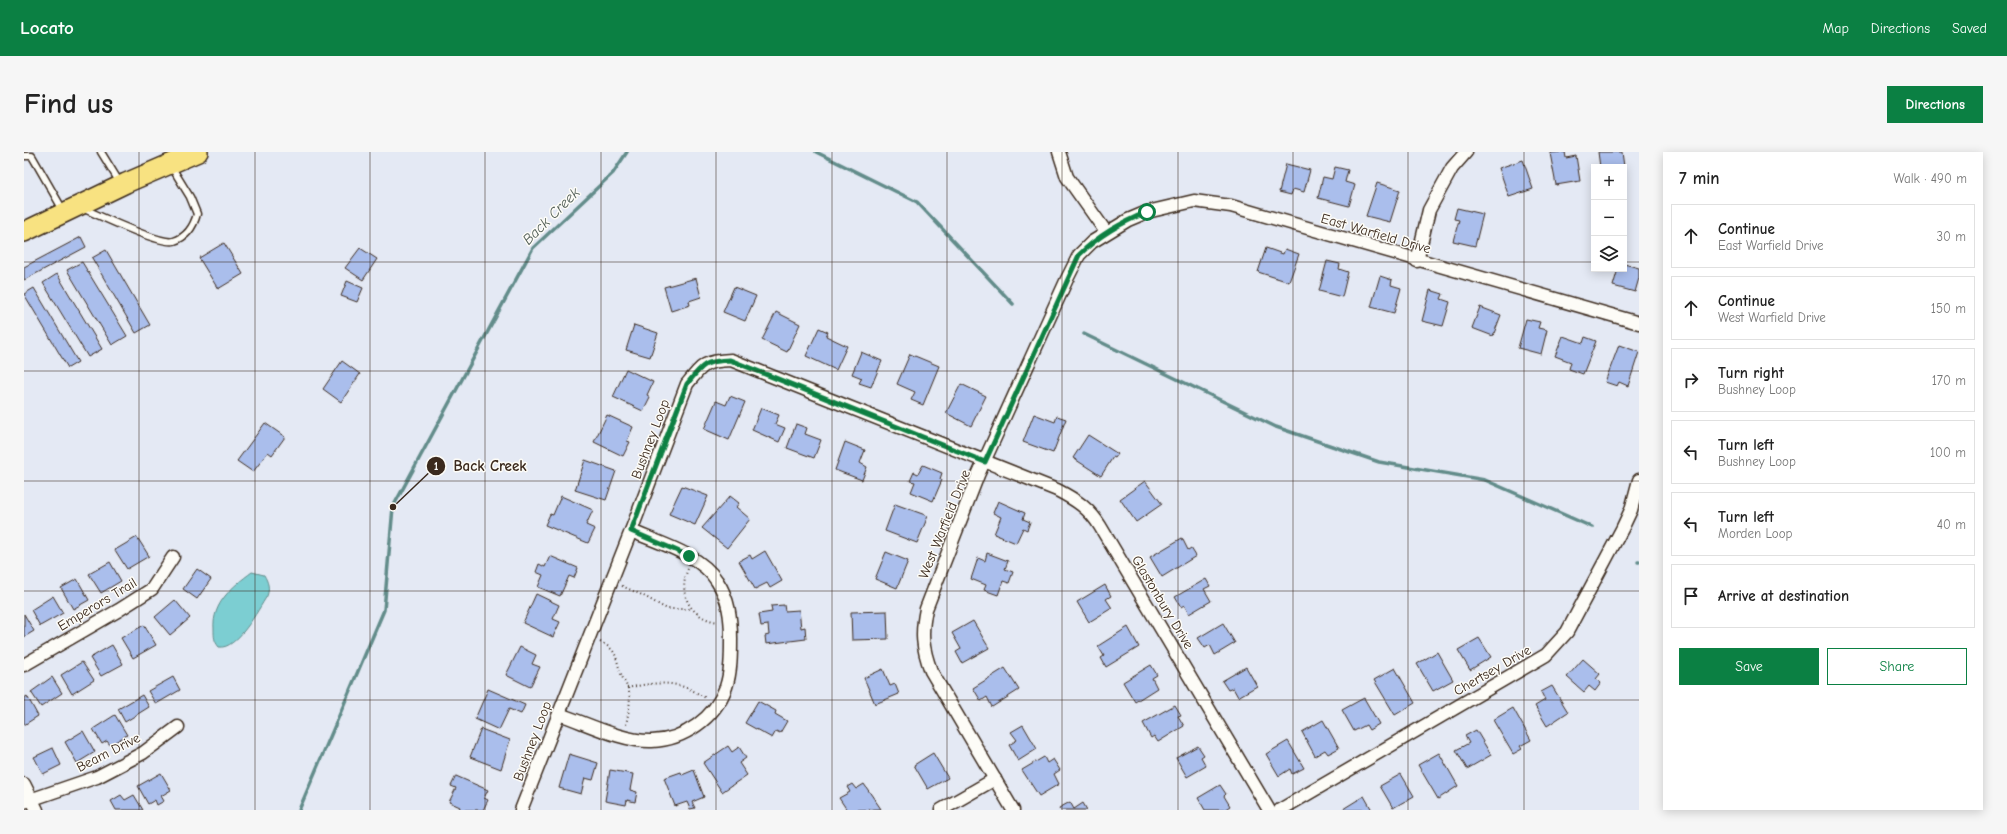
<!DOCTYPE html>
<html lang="en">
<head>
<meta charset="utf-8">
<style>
  body { margin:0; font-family:"Comic Neue",sans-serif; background:#f6f6f6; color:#222 }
  .controls { position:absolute; right:12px; top:12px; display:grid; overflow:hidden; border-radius:0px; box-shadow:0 2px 10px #0003 }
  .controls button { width:36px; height:36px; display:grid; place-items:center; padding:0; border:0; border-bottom:1px solid #e0e0e0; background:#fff; color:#222; font:20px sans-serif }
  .stop { position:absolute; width:12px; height:12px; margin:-9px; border:3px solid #0b8043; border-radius:50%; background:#fff }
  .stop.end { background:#0b8043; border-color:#fff; box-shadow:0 1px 4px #0008 }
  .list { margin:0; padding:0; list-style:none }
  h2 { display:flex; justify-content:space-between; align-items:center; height:52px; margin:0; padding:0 16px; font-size:17px }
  h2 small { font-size:13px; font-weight:400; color:#767676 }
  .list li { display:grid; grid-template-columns:26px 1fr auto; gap:12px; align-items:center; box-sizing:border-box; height:64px; margin:0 8px 8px; padding:0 8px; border:1px solid #e0e0e0; border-radius:0px }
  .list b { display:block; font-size:15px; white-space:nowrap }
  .list p { margin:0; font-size:13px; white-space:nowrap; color:#767676 }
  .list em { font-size:13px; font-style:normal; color:#767676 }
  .actions { display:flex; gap:8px; padding:12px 16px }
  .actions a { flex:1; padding:9px 0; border:1px solid #0b8043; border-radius:0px; text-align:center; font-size:14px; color:#0b8043 }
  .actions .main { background:#0b8043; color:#fff }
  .icon { flex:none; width:22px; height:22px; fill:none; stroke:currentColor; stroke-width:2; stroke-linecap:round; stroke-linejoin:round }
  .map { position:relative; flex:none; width:1615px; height:658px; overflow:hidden; border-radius:0px }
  header { display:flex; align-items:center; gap:24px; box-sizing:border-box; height:56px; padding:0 20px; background:#0b8043; color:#fff }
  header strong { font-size:19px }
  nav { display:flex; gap:22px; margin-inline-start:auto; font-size:14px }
  .intro { display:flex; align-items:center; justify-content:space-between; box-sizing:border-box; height:96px; padding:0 24px }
  h1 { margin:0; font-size:28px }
  .button { padding:10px 18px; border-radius:0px; background:#0b8043; color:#fff; font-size:14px; font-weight:700 }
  main { display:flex; gap:24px; padding:0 24px }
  aside { flex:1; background:#fff; border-radius:0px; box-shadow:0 2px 10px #0003 }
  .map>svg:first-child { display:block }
  .water { fill:#7cced2; stroke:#628c8a }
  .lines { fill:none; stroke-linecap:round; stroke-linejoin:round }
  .stream { stroke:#628c8a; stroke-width:3.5 }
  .building { fill:#aabeec; stroke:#3b2a1e }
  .lane-casing { stroke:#3b2a1e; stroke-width:9 }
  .street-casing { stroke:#3b2a1e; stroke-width:15 }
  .primary-casing { stroke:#3b2a1e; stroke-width:22 }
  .path { stroke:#3b2a1e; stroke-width:2; stroke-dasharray:1 3; stroke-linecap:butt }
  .lane { stroke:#fdfcf7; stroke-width:6 }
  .street { stroke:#fdfcf7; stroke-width:12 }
  .primary { stroke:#f8e281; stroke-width:19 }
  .route { stroke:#0b8043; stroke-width:5 }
  .grid { fill:none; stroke:#3b2a1e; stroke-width:1; stroke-opacity:0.55 }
  .labels { text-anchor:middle; stroke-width:3; stroke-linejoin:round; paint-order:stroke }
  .street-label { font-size:14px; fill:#3b2a1e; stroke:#fdfcf7 }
  .water-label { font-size:15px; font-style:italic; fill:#4e5b54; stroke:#fdfcf7 }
  .leader { fill:none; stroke:#3b2a1e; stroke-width:1.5 }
  .callout-dot { fill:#3b2a1e; stroke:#fdfcf7; stroke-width:1.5 }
  .mark-label { font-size:12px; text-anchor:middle; font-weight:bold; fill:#fff }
  .callout-label { font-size:15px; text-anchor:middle; font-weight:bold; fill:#3b2a1e; stroke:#fdfcf7; stroke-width:3; stroke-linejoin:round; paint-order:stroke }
</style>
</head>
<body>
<header>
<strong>Locato</strong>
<nav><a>Map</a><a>Directions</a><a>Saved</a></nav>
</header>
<div class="intro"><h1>Find us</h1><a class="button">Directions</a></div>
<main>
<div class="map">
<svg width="1615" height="658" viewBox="0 0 1615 658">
  <rect width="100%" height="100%" fill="#e4e9f4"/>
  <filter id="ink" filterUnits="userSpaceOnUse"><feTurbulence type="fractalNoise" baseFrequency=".025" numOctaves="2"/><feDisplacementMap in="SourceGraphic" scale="8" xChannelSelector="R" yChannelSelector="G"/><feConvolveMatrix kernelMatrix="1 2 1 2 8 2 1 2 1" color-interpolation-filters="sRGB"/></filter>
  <g filter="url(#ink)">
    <path class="water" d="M228 420 240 423C244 430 246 436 243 444 234 458 213 498 195 495 190 489 190 485 190 477 188 451 209 434 228 420Z"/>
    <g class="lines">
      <g class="stream">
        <polyline points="792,0 893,50 989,152"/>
        <polyline points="1060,182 1252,275 1355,310 1461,328 1568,375"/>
        <polyline points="1614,410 1615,410"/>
        <polyline points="275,658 360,458 369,355 509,96 589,21 603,0"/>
      </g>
    </g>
    <g class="building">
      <polygon points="1541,0 1542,6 1552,4 1556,29 1532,33 1526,1"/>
      <polygon points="1574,0 1598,0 1601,22 1600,15 1576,15"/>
      <polygon points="1499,8 1509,37 1485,45 1475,16"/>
      <polygon points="1262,12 1286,18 1280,40 1269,37 1267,43 1255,40"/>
      <polygon points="1311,15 1324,18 1321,30 1331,33 1325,54 1294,46 1299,25 1308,27"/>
      <polygon points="1353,31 1376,38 1366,70 1342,64"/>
      <polygon points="1433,56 1459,62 1451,94 1429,89 1435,68 1430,67"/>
      <polygon points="57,85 62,95 0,128 0,115"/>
      <polygon points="200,91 219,122 194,137 175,106"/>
      <polygon points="336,96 353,107 339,128 321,116"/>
      <polygon points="1242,96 1259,102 1261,97 1275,102 1265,130 1234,120"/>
      <polygon points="82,98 126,173 112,181 68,106"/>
      <polygon points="1303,109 1316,112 1315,117 1324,120 1318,145 1295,139"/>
      <polygon points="58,110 103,184 88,193 43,118"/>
      <polygon points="1600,112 1615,116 1615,126 1611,140 1589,134 1594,117 1600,117"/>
      <polygon points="33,122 78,197 64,205 19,131"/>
      <polygon points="1356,124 1368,128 1367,133 1377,136 1370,161 1347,155"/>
      <polygon points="672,126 677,145 665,149 666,153 647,159 640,135"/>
      <polygon points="323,129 339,136 333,150 317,144"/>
      <polygon points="710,135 732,144 721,169 699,160"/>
      <polygon points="10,136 54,210 44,216 0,142"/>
      <polygon points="1406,138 1419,142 1417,147 1426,150 1419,174 1398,169"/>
      <polygon points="1456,155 1477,163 1469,184 1448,176"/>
      <polygon points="752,160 776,172 763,200 738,188"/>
      <polygon points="1502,167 1516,170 1514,176 1523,178 1517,202 1494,196"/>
      <polygon points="610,173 634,181 626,205 602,198"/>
      <polygon points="795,176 804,180 802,184 823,194 812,218 782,204"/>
      <polygon points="1539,184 1559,191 1561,185 1572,189 1559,222 1545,217 1547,210 1531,204"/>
      <polygon points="1595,193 1615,200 1604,234 1595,230 1593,234 1581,230"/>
      <polygon points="837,200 858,209 847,235 835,231 838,226 828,222"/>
      <polygon points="886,202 915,214 899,253 887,248 891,240 873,232"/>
      <polygon points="318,209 336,222 317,250 299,237"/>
      <polygon points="602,217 629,230 623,243 626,245 619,259 589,245"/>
      <polygon points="937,232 962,244 947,274 922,261"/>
      <polygon points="706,244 721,250 705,288 680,277 692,249 702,253"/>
      <polygon points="737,256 755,263 751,272 761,276 755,290 728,278"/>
      <polygon points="1010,262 1031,270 1033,264 1042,267 1029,301 999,290"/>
      <polygon points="583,263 609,275 603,289 606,290 599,304 570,290"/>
      <polygon points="241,271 261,285 248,303 244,300 229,320 213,309"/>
      <polygon points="772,272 783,276 781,282 797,288 790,306 763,296"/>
      <polygon points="1064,283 1094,302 1091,306 1089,305 1077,324 1049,306"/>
      <polygon points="821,290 841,298 836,311 843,315 838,328 811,318"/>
      <polygon points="561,308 592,319 582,348 551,338"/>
      <polygon points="899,313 918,321 916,327 918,328 909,349 887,340 891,330 886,329 890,320 894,322"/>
      <polygon points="1121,329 1138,352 1112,370 1096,347"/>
      <polygon points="658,334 684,344 671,373 645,362"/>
      <polygon points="537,344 569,358 562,373 571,377 564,391 521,373 526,362 529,363"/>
      <polygon points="706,344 715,351 712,355 726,367 703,396 678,376"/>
      <polygon points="974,349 1001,361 999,367 1006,370 1003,378 999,376 992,391 970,382 977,365 969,361"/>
      <polygon points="871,352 904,364 893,391 861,379"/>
      <polygon points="113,385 125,404 103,417 91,398"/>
      <polygon points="1158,386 1164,398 1167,396 1172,404 1138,425 1126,405"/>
      <polygon points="741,399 758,429 746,436 743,431 731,437 715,409 726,403 728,407"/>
      <polygon points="862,400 884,409 873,436 851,427"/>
      <polygon points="963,401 984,409 981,417 989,420 985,431 979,429 974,443 960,438 962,433 947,427 954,406 961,409"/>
      <polygon points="526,404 554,416 550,426 545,424 536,444 514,435 519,423 512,420 515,412 521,415"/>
      <polygon points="86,410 97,429 77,441 65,422"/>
      <polygon points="173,417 187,427 173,447 159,437"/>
      <polygon points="53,427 65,448 49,457 37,436"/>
      <polygon points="1182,427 1186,434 1180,437 1187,449 1165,462 1160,453 1157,455 1151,445"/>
      <polygon points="1081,433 1087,444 1082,447 1088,456 1065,470 1053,450"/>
      <polygon points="512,442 535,453 529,467 536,470 529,485 499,471"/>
      <polygon points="29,444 39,461 16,474 7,458"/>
      <polygon points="151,448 166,466 146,483 131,465"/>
      <polygon points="760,453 761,459 775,458 777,476 781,475 782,487 742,492 741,484 745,483 744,473 737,474 735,462 748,460 747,454"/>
      <polygon points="863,459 864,487 828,488 827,460"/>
      <polygon points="0,462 10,479 0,485"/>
      <polygon points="949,469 965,496 938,511 932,500 937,497 928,481"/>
      <polygon points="1199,471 1211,491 1191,503 1186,493 1181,496 1174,486"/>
      <polygon points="120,473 132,493 109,506 97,486"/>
      <polygon points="1104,475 1115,495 1082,515 1077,506 1080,504 1074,494"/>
      <polygon points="1455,486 1467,505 1446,518 1434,498"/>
      <polygon points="88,493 99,512 77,524 66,506"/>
      <polygon points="496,495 512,503 508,512 516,515 506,535 482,523"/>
      <polygon points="1413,500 1429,528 1409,539 1393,512"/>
      <polygon points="1559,507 1576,522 1572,527 1577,531 1571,539 1565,534 1560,540 1543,525"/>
      <polygon points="58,510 70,528 48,542 37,523"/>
      <polygon points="1127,513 1133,523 1128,526 1133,536 1111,550 1099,530"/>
      <polygon points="1222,515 1233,534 1214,545 1209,536 1204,538 1198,529"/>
      <polygon points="981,516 995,538 968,555 963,545 957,549 949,536"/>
      <polygon points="1371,516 1391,551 1371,563 1350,528"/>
      <polygon points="859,517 866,534 871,532 875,542 851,552 840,526"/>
      <polygon points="28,525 38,541 17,555 7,540"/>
      <polygon points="149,525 156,538 132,552 124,539"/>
      <polygon points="1528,534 1544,560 1523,574 1511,554 1521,548 1517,540"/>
      <polygon points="464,537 501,553 497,562 485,557 475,578 451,567"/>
      <polygon points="118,543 125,555 101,570 94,557"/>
      <polygon points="3,544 14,564 0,573 0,546"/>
      <polygon points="1340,546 1355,572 1345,578 1342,573 1330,579 1318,558"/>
      <polygon points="734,549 752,559 751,562 763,569 756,581 752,579 748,586 721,571"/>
      <polygon points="1151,553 1157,563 1154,564 1160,574 1134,590 1130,584 1127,586 1119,571"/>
      <polygon points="1489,556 1507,588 1496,594 1498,597 1489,602 1469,568"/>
      <polygon points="91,563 103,583 86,593 83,589 78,592 69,577"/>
      <polygon points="1299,568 1315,596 1304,602 1301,598 1291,604 1278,580"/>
      <polygon points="999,573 1013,597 994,609 985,593 993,588 987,580"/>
      <polygon points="457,577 486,588 477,617 446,605"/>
      <polygon points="1452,578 1467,603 1443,617 1432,598 1445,591 1441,584"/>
      <polygon points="59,579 71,600 53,611 41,590"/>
      <polygon points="1264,589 1280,616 1268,622 1266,617 1255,624 1242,602"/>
      <polygon points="704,594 708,600 715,595 722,606 715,611 723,623 698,640 679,611"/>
      <polygon points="1174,594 1180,603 1177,605 1182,614 1163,625 1152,606"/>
      <polygon points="29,596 37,613 19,622 10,605"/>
      <polygon points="909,601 924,626 904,637 890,613"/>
      <polygon points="1415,601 1434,634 1414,647 1394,613"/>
      <polygon points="545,602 574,611 569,628 561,626 557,642 535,636"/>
      <polygon points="1020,605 1023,611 1029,607 1036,618 1030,622 1035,632 1015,644 998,618"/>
      <polygon points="586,618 609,622 606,638 613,640 611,650 603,648 602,653 581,649"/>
      <polygon points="670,618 680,645 668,650 671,656 666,657 663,650 651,654 640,626 657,620 658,623"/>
      <polygon points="137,621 147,638 137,644 140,649 133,653 131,648 124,652 114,634"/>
      <polygon points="1377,622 1390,644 1369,656 1356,634"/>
      <polygon points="432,624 464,638 460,646 464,648 459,658 435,658 436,655 425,650 432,636 427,634"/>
      <polygon points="828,632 832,637 840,632 857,657 823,658 815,646 826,640 823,635"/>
      <polygon points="1196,633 1202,642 1200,644 1206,654 1200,658 1181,658 1174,646"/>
      <polygon points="97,643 101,648 110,643 119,658 92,658 87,649"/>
      <polygon points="1340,644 1348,658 1319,658 1319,657"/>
      <polygon points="1046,650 1050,657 1059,651 1063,658 1036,658 1035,656"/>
    </g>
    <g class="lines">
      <defs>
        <g id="lane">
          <polyline points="77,0 96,31"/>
          <polyline points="0,4 8,4 39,58"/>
          <path d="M58 56C74 63 136 93 150 89 163 85 170 73 173 62L166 45 147 14"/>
        </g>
        <g id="street">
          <polyline points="1035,0 1043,25 1082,80"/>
          <polyline points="1393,109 1405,58 1428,16 1442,0"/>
          <polyline points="0,513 95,458 128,437 149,405"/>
          <path d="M535 562C562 571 599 590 628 589 660 588 691 566 702 535 707 520 707 503 707 487 707 466 705 447 693 429 676 402 635 391 607 379"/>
          <polyline points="0,632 13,658"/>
          <polyline points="0,650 73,625 119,601 154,575"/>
          <path d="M497 658 607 379 663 232C679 212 681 209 707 208L1033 338C1052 348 1065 356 1076 374L1245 658"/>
          <polyline points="917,658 971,627"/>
          <path d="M989 658 907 519C898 495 897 481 902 457L954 323 1043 127 1055 103 1068 90 1104 68 1123 60 1170 49 1207 54 1615 171"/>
          <polyline points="1256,658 1522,503 1543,480 1598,377 1607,358 1615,328"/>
        </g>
        <polyline id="primary" points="0,80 102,31 174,0"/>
      </defs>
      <use href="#lane" class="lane-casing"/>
      <use href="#street" class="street-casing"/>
      <use href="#primary" class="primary-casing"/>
      <g class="path">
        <path d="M664 417C653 443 667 466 694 470"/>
        <polyline points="598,434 618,443 643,457 666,457"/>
        <path d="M576 490C593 498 591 503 596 519 598 525 601 531 604 536 608 548 604 562 602 573"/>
        <path d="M603 536C636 529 655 528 683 547"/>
      </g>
      <use href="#lane" class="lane"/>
      <use href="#street" class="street"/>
      <use href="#primary" class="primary"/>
    </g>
  </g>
  <g class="lines" filter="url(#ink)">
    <path class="route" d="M665 404 607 379 663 232C679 212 681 209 706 208L961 310 1055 103C1075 83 1097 71 1123 60"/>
  </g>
  <path class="grid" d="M115 0V658M231 0V658M346 0V658M461 0V658M577 0V658M692 0V658M808 0V658M923 0V658M1038 0V658M1154 0V658M1269 0V658M1384 0V658M1500 0V658M0 110H1570M1600 110H1615M0 219H1615M0 329H1615M0 439H1615M0 548H1615"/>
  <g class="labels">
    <g class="street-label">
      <text transform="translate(1352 81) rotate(16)" y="5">East Warfield Drive</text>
      <text transform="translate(626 287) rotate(-69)" y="5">Bushney Loop</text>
      <text transform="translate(920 372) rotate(-68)" y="5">West Warfield Drive</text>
      <text transform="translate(1139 450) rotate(59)" y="5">Glastonbury Drive</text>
      <text transform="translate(73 452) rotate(-31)" y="5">Emperors Trail</text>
      <text transform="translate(1468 518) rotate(-30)" y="5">Chertsey Drive</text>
      <text transform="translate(508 589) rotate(-69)" y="5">Bushney Loop</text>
      <text transform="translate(84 600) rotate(-27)" y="5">Beam Drive</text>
    </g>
    <g class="water-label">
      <text transform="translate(527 64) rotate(-45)" y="5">Back Creek</text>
    </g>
  </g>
  <path class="leader" d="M369 355L412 314"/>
  <g class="callout-dot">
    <circle cx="369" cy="355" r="4"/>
    <circle cx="412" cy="314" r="10"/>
  </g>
  <g class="mark-label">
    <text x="412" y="318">1</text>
  </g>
  <g class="callout-label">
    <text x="466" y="319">Back Creek</text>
  </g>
</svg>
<div class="controls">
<button>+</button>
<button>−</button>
<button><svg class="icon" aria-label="layers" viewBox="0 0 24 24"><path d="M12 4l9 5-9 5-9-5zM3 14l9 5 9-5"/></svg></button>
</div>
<div class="stop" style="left:1123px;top:60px"></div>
<div class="stop end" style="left:665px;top:404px"></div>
</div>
<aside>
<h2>7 min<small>Walk · 490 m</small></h2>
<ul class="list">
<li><svg class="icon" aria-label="ahead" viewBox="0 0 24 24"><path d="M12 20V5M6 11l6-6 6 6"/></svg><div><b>Continue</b><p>East Warfield Drive</p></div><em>30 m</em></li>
<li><svg class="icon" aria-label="ahead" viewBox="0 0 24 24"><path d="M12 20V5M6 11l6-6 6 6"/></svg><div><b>Continue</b><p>West Warfield Drive</p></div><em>150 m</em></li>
<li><svg class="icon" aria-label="right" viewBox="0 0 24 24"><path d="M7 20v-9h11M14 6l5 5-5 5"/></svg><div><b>Turn right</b><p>Bushney Loop</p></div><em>170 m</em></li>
<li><svg class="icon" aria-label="left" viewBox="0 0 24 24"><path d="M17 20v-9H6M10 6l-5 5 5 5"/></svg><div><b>Turn left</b><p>Bushney Loop</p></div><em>100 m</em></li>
<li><svg class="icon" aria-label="left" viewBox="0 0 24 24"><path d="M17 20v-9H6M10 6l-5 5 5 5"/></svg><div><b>Turn left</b><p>Morden Loop</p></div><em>40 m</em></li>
<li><svg class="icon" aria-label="arrive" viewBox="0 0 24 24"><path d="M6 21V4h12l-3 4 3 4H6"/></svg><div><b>Arrive at destination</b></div></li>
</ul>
<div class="actions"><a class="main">Save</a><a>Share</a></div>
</aside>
</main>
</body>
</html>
